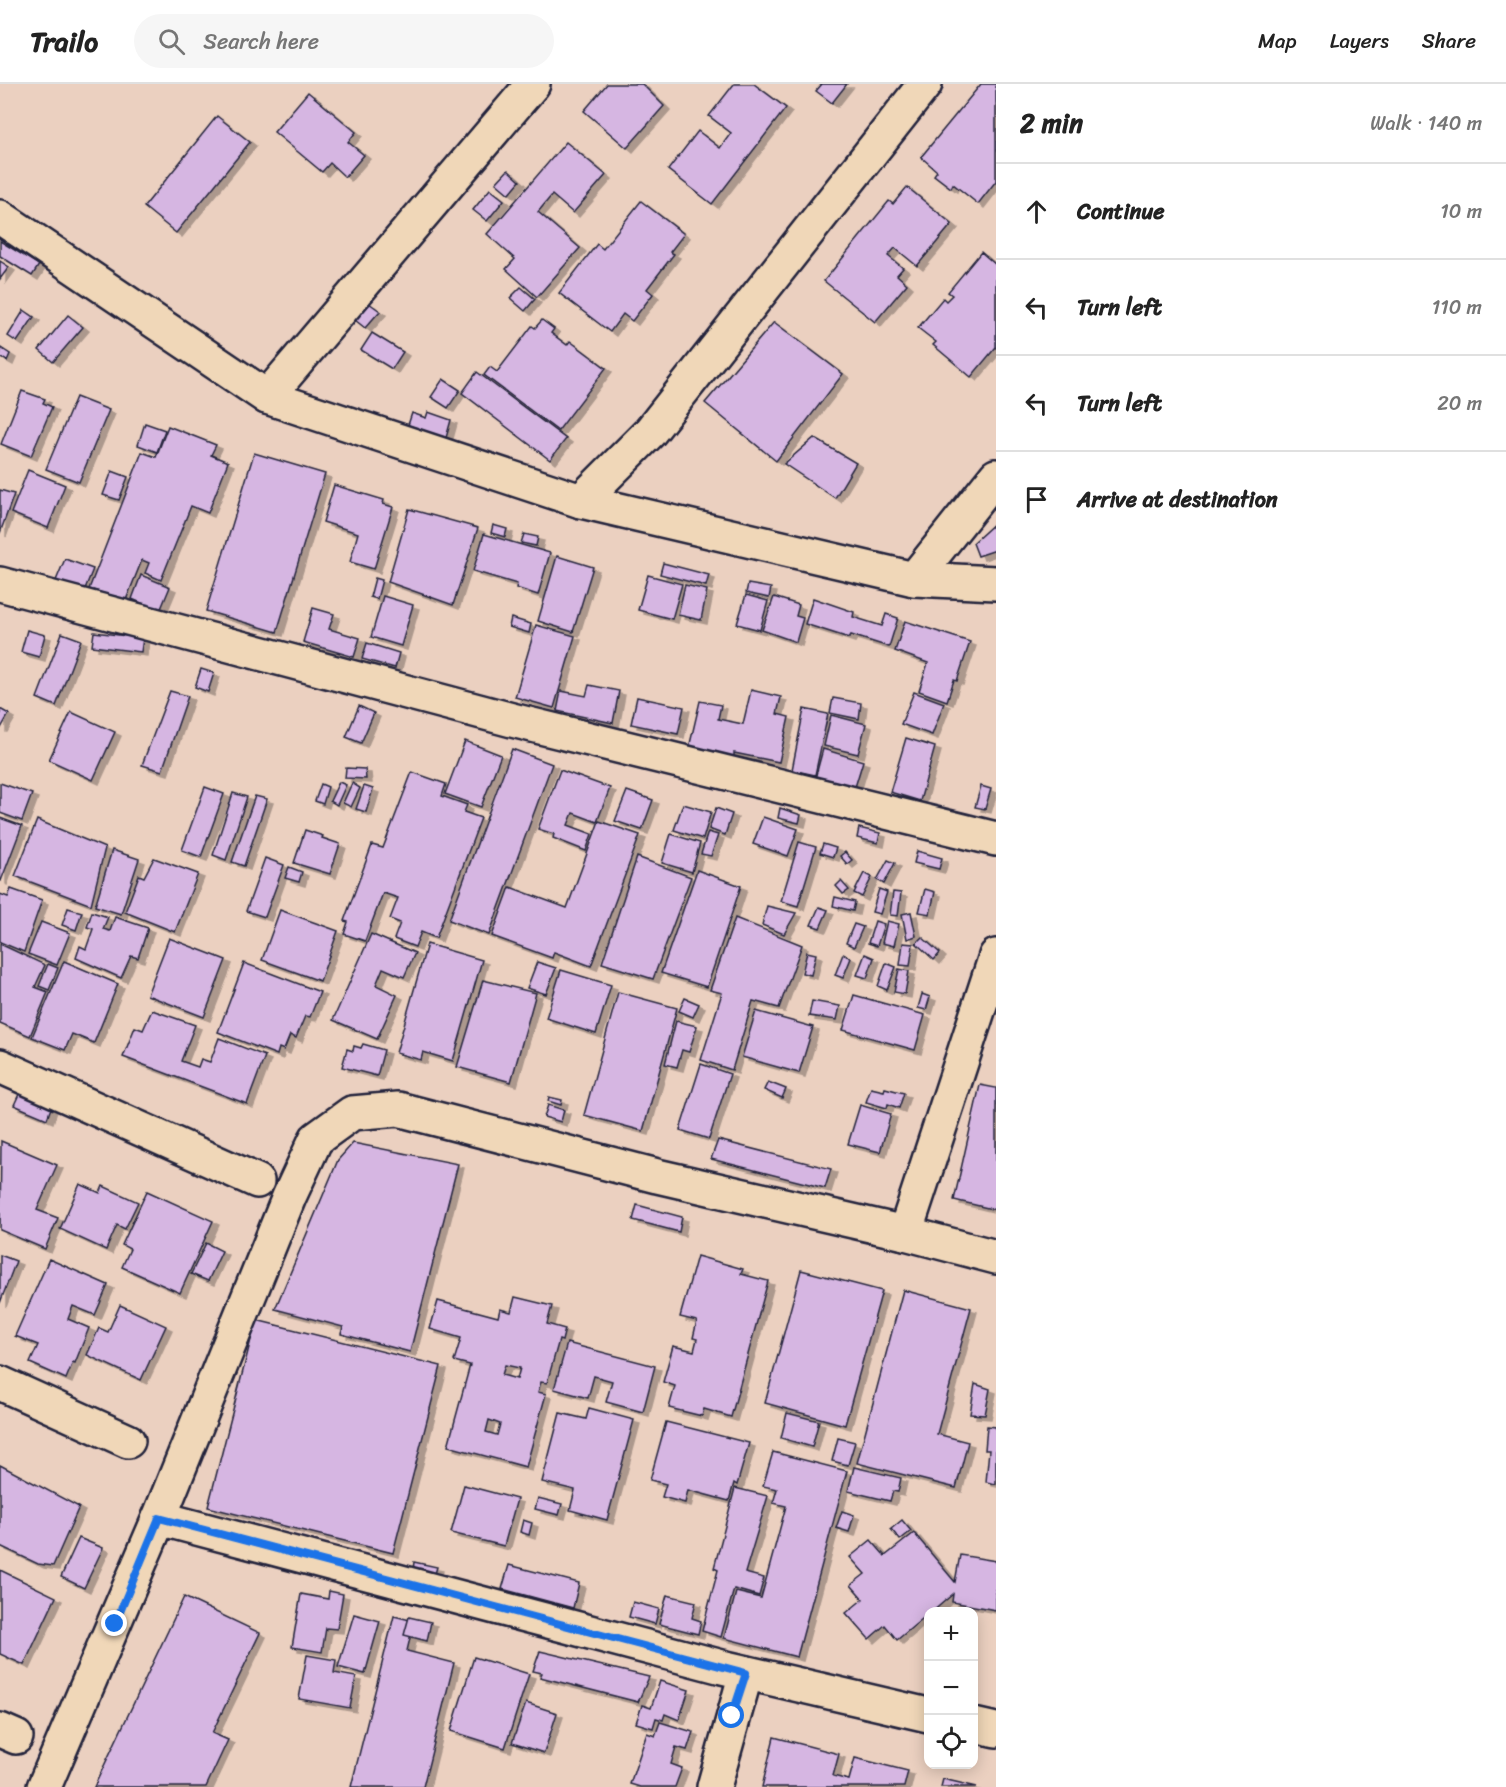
<!DOCTYPE html>
<html lang="en">
<head>
<meta charset="utf-8">
<style>
  body { margin:0; font-family:Sriracha,sans-serif; background:#f6f6f6; color:#222 }
  .controls { position:absolute; right:18px; bottom:18px; display:grid; overflow:hidden; border-radius:12px; box-shadow:0 3px 15px #0003 }
  .controls button { width:54px; height:54px; display:grid; place-items:center; padding:0; border:0; border-bottom:2px solid #e0e0e0; background:#fff; color:#222; font:30px sans-serif }
  .stop { position:absolute; width:18px; height:18px; margin:-14px; border:4px solid #1a73e8; border-radius:50%; background:#fff }
  .stop.end { background:#1a73e8; border-color:#fff; box-shadow:0 2px 6px #0008 }
  .list { margin:0; padding:0; list-style:none }
  h2 { display:flex; justify-content:space-between; align-items:center; height:78px; margin:0; padding:0 24px; font-size:26px }
  h2 small { font-size:20px; font-weight:400; color:#767676 }
  .list li { display:grid; grid-template-columns:39px 1fr auto; gap:18px; align-items:center; box-sizing:border-box; height:96px; padding:0 24px; border-top:2px solid #e0e0e0 }
  .list b { display:block; font-size:22px; white-space:nowrap }
  .list em { font-size:20px; font-style:normal; color:#767676 }
  .icon { flex:none; width:33px; height:33px; fill:none; stroke:currentColor; stroke-width:2; stroke-linecap:round; stroke-linejoin:round }
  .map { position:relative; flex:none; width:996px; height:1703px; overflow:hidden }
  header { display:flex; align-items:center; gap:36px; box-sizing:border-box; height:84px; padding:0 30px; background:#fff; border-bottom:2px solid #e0e0e0 }
  header strong { font-size:28px }
  nav { display:flex; gap:33px; margin-inline-start:auto; font-size:21px }
  .search { width:420px; height:54px; background:#f6f6f6; display:flex; align-items:center; gap:15px; box-sizing:border-box; padding:0 21px; border-radius:33px; color:#767676; font-size:22px }
  main { display:flex }
  aside { flex:1; background:#fff }
  .map>svg:first-child { display:block }
  .building { fill:#d6b6e2; stroke:#22223b; stroke-width:1.5; fill-rule:evenodd; filter:url(#shadow) }
  .lines { fill:none; stroke-linecap:round; stroke-linejoin:round }
  .minor-casing { stroke:#22223b; stroke-width:38 }
  .minor { stroke:#f0d7b8; stroke-width:33 }
  .route { stroke:#1a73e8; stroke-width:8 }
</style>
</head>
<body>
<header>
<strong>Trailo</strong>
<div class="search"><svg class="icon" aria-label="search" viewBox="0 0 24 24"><circle cx="10" cy="10" r="6"/><path d="M15 15l6 6"/></svg>Search here</div>
<nav><a>Map</a><a>Layers</a><a>Share</a></nav>
</header>
<main>
<div class="map">
<svg width="996" height="1703" viewBox="0 0 996 1703">
  <defs>
    <filter id="shadow"><feDropShadow dx="6" dy="4" stdDeviation="0" flood-color="#0004"/></filter>
  </defs>
  <rect width="100%" height="100%" fill="#ebd0c0"/>
  <filter id="ink" filterUnits="userSpaceOnUse"><feTurbulence type="fractalNoise" baseFrequency=".0167" numOctaves="2"/><feDisplacementMap in="SourceGraphic" scale="12" xChannelSelector="R" yChannelSelector="G"/><feConvolveMatrix kernelMatrix="1 2 1 2 8 2 1 2 1" color-interpolation-filters="sRGB"/></filter>
  <g filter="url(#ink)">
    <g class="building">
      <polygon points="607,0 642,0 664,22 627,64 584,27"/>
      <polygon points="734,0 754,0 786,24 712,120 668,86 698,47 720,64 731,49 709,32"/>
      <polygon points="822,0 847,0 832,19 816,7"/>
      <polygon points="981,0 996,0 996,97 978,120 953,100 951,104 934,91 937,87 921,73"/>
      <polygon points="308,8 356,48 348,58 364,71 345,93 330,79 322,88 274,48"/>
      <polygon points="217,32 250,58 176,149 144,123"/>
      <polygon points="566,58 606,91 573,129 552,111 538,128 580,164 537,213 506,185 515,175 487,150"/>
      <polygon points="508,86 520,97 509,110 496,99"/>
      <polygon points="907,103 952,140 917,182 895,164 888,172 903,184 897,191 907,200 875,238 824,197 889,117 893,120"/>
      <polygon points="490,105 504,116 487,137 473,126"/>
      <polygon points="641,117 684,150 670,168 674,170 647,205 653,210 632,237 623,230 610,248 559,209 597,160 603,165"/>
      <polygon points="0,157 39,181 32,192 0,172"/>
      <polygon points="981,168 996,181 996,263 971,293 933,261 936,258 918,244 943,214 946,217 952,211 948,208"/>
      <polygon points="0,177 9,183 0,195"/>
      <polygon points="521,203 535,215 525,227 510,214"/>
      <polygon points="369,219 380,227 365,244 355,236"/>
      <polygon points="24,226 34,233 17,258 8,252"/>
      <polygon points="68,231 83,243 53,278 39,266"/>
      <polygon points="542,236 554,245 551,249 567,261 570,257 606,284 558,347 484,291 490,283 497,288 532,242 535,244"/>
      <polygon points="774,238 843,290 776,377 705,319"/>
      <polygon points="372,249 403,268 392,285 361,266"/>
      <polygon points="1,264 10,270 7,277 0,273"/>
      <polygon points="477,288 566,355 550,376 462,309"/>
      <polygon points="443,295 460,306 448,324 431,313"/>
      <polygon points="22,307 45,315 43,319 52,323 31,372 1,360"/>
      <polygon points="76,313 109,326 79,398 46,385"/>
      <polygon points="428,328 451,336 446,354 408,341 412,329 426,334"/>
      <polygon points="145,339 165,346 157,368 138,361"/>
      <polygon points="168,342 216,361 211,371 228,378 208,429 191,422 161,496 145,489 149,479 142,476 126,516 89,505 142,368 156,373"/>
      <polygon points="814,354 856,379 835,414 784,380"/>
      <polygon points="254,369 325,390 277,548 206,527"/>
      <polygon points="28,386 65,401 48,444 11,429"/>
      <polygon points="112,387 128,393 119,416 103,411"/>
      <polygon points="334,401 384,416 383,420 393,423 374,485 350,478 358,449 323,438"/>
      <polygon points="0,406 14,410 0,449"/>
      <polygon points="409,425 478,444 453,521 388,498"/>
      <polygon points="996,438 996,466 978,472 973,459"/>
      <polygon points="493,441 507,445 505,453 491,449"/>
      <polygon points="484,450 550,469 538,511 516,504 517,500 473,487"/>
      <polygon points="524,450 538,453 536,462 521,459"/>
      <polygon points="557,472 593,483 573,548 538,537"/>
      <polygon points="65,475 93,485 83,510 55,499"/>
      <polygon points="663,479 709,491 706,502 660,490"/>
      <polygon points="141,491 170,503 160,527 132,515"/>
      <polygon points="648,491 682,500 672,535 638,526"/>
      <polygon points="375,494 382,496 377,515 370,513"/>
      <polygon points="748,500 771,504 769,514 746,509"/>
      <polygon points="685,501 707,506 701,536 678,531"/>
      <polygon points="746,511 768,517 760,546 737,540"/>
      <polygon points="383,512 413,521 401,562 371,553"/>
      <polygon points="774,513 799,521 796,532 803,534 796,558 762,546"/>
      <polygon points="813,514 854,528 853,533 882,542 886,530 898,534 889,563 851,551 849,554 805,540"/>
      <polygon points="313,524 334,530 329,545 360,554 354,573 303,558"/>
      <polygon points="511,534 531,540 529,549 509,543"/>
      <polygon points="905,537 970,558 957,597 954,596 947,617 919,607 928,579 895,567"/>
      <polygon points="536,541 575,552 554,624 515,613"/>
      <polygon points="27,546 45,551 39,573 21,568"/>
      <polygon points="94,548 143,554 141,568 92,562"/>
      <polygon points="62,549 81,556 56,622 37,614"/>
      <polygon points="367,559 399,569 395,584 362,575"/>
      <polygon points="201,585 214,589 208,608 195,603"/>
      <polygon points="589,601 619,607 613,639 557,627 561,607 586,612"/>
      <polygon points="751,606 781,613 777,630 789,633 779,678 734,669 734,673 689,664 700,617 721,621 718,635 743,640"/>
      <polygon points="170,607 188,612 162,687 142,681"/>
      <polygon points="914,608 944,619 932,651 901,640"/>
      <polygon points="637,613 684,623 678,650 631,640"/>
      <polygon points="833,614 861,619 859,635 830,629"/>
      <polygon points="359,622 374,629 361,659 346,653"/>
      <polygon points="0,625 9,630 1,644 0,644"/>
      <polygon points="804,625 828,630 815,691 792,686"/>
      <polygon points="71,628 115,648 93,696 49,676"/>
      <polygon points="831,631 866,640 858,670 824,662"/>
      <polygon points="906,654 935,663 920,717 890,708"/>
      <polygon points="465,657 501,671 481,723 445,710"/>
      <polygon points="512,665 552,680 489,851 449,836"/>
      <polygon points="823,665 863,677 852,713 813,702"/>
      <polygon points="346,684 365,685 366,695 345,694"/>
      <polygon points="560,686 610,704 597,738 573,729 568,741 592,750 586,767 553,754 554,750 538,745"/>
      <polygon points="412,688 446,700 442,712 467,721 464,728 481,734 436,854 421,848 415,863 394,855 400,839 390,835 398,814 383,809 365,857 344,850 348,838 344,837 372,761 383,764"/>
      <polygon points="339,698 346,701 337,721 330,717"/>
      <polygon points="0,699 32,710 22,737 0,729"/>
      <polygon points="352,699 360,704 351,723 343,719"/>
      <polygon points="321,700 328,703 323,720 315,717"/>
      <polygon points="364,702 373,705 366,728 356,725"/>
      <polygon points="981,702 991,705 985,725 975,723"/>
      <polygon points="205,703 224,710 201,773 182,766"/>
      <polygon points="627,707 653,716 642,746 615,737"/>
      <polygon points="233,709 247,713 226,776 213,771"/>
      <polygon points="255,712 267,715 244,782 232,778"/>
      <polygon points="683,720 711,728 703,755 674,746"/>
      <polygon points="716,724 732,730 725,751 709,745"/>
      <polygon points="780,724 801,731 799,739 778,734"/>
      <polygon points="763,733 798,745 788,772 753,760"/>
      <polygon points="0,734 22,742 1,797 0,796"/>
      <polygon points="37,736 105,764 91,821 15,792"/>
      <polygon points="599,737 640,751 591,882 554,868 552,874 492,852 510,803 567,824"/>
      <polygon points="859,744 880,749 878,759 857,754"/>
      <polygon points="305,746 323,752 322,754 340,760 330,790 294,779"/>
      <polygon points="708,748 718,751 711,772 701,770"/>
      <polygon points="671,750 700,759 692,788 662,779"/>
      <polygon points="799,758 816,763 798,822 781,817"/>
      <polygon points="823,760 836,764 833,773 820,769"/>
      <polygon points="112,766 139,775 121,830 95,822"/>
      <polygon points="917,767 942,774 939,785 914,779"/>
      <polygon points="845,768 852,776 847,780 840,772"/>
      <polygon points="637,773 691,793 653,895 602,879"/>
      <polygon points="154,774 198,790 175,848 125,828 139,791 144,793"/>
      <polygon points="265,774 284,781 265,833 246,827"/>
      <polygon points="888,776 895,779 884,800 877,796"/>
      <polygon points="289,783 302,788 299,798 285,794"/>
      <polygon points="697,786 741,802 707,903 661,889"/>
      <polygon points="864,789 872,793 862,813 854,809"/>
      <polygon points="841,797 849,806 843,810 836,802"/>
      <polygon points="11,805 42,816 24,868 0,858 0,810 8,813"/>
      <polygon points="879,805 887,808 880,830 872,828"/>
      <polygon points="925,805 935,808 930,830 919,828"/>
      <polygon points="893,808 901,809 898,832 890,831"/>
      <polygon points="835,813 855,818 853,827 833,822"/>
      <polygon points="767,822 796,829 784,850 762,841"/>
      <polygon points="819,823 828,826 820,844 811,841"/>
      <polygon points="68,824 82,828 76,846 62,841"/>
      <polygon points="280,826 338,847 320,897 262,876"/>
      <polygon points="92,828 108,833 103,845 110,847 115,833 148,844 138,874 131,872 121,894 76,874 80,862 86,865 93,845 87,843"/>
      <polygon points="911,828 916,852 907,855 902,830"/>
      <polygon points="735,834 802,861 779,924 753,917 732,986 701,976 722,909 710,906"/>
      <polygon points="875,837 884,840 877,862 868,859"/>
      <polygon points="887,837 899,840 894,862 882,859"/>
      <polygon points="41,838 70,849 57,881 28,870"/>
      <polygon points="854,840 863,843 854,863 846,859"/>
      <polygon points="371,850 415,869 404,893 383,884 376,901 397,911 377,955 333,936"/>
      <polygon points="922,853 940,869 934,876 916,859"/>
      <polygon points="169,854 226,876 204,933 147,911"/>
      <polygon points="903,859 913,860 910,882 900,881"/>
      <polygon points="0,860 45,881 35,903 48,908 30,952 0,939"/>
      <polygon points="427,860 482,876 453,977 423,968 421,976 396,969"/>
      <polygon points="807,868 816,870 811,891 802,889"/>
      <polygon points="843,870 851,874 843,894 835,891"/>
      <polygon points="865,870 874,874 867,894 857,891"/>
      <polygon points="64,877 118,900 94,959 72,950 65,966 32,953"/>
      <polygon points="537,878 556,884 546,910 527,904"/>
      <polygon points="244,879 320,908 310,933 305,932 296,954 290,951 284,966 279,964 277,971 218,948"/>
      <polygon points="886,879 896,883 887,906 878,902"/>
      <polygon points="48,880 58,884 49,906 39,902"/>
      <polygon points="899,885 909,887 905,910 894,908"/>
      <polygon points="561,886 611,901 596,950 546,934"/>
      <polygon points="483,896 536,909 511,998 457,983"/>
      <polygon points="618,908 677,924 643,1047 584,1031"/>
      <polygon points="922,910 930,913 926,926 918,924"/>
      <polygon points="854,911 925,931 915,966 843,946"/>
      <polygon points="685,914 699,920 693,933 679,927"/>
      <polygon points="812,917 840,922 837,936 809,932"/>
      <polygon points="152,926 195,941 181,977 198,983 201,975 210,978 219,954 265,972 247,1020 123,973 135,943 143,946"/>
      <polygon points="756,927 813,943 799,989 742,973"/>
      <polygon points="676,937 697,942 689,968 682,966 677,983 665,980"/>
      <polygon points="363,960 384,966 377,992 342,983 347,965 353,967 354,962 361,964"/>
      <polygon points="701,980 730,990 709,1055 680,1046"/>
      <polygon points="768,998 786,1005 782,1014 764,1006"/>
      <polygon points="980,1001 996,1004 996,1126 954,1116"/>
      <polygon points="871,1004 884,1007 885,1004 904,1009 899,1024 888,1020 887,1024 866,1018"/>
      <polygon points="20,1008 52,1021 47,1035 14,1021"/>
      <polygon points="549,1013 562,1016 561,1021 548,1017"/>
      <polygon points="548,1021 564,1026 561,1038 544,1033"/>
      <polygon points="860,1021 891,1030 880,1068 848,1060"/>
      <polygon points="718,1056 831,1085 825,1104 711,1075"/>
      <polygon points="1,1057 57,1081 37,1126 58,1134 45,1165 0,1146"/>
      <polygon points="353,1059 458,1080 410,1268 341,1250 343,1243 275,1225 338,1076"/>
      <polygon points="80,1100 100,1109 103,1102 138,1118 125,1145 117,1141 106,1166 60,1145"/>
      <polygon points="147,1107 213,1137 180,1209 122,1183 130,1165 122,1161"/>
      <polygon points="637,1121 682,1133 679,1148 633,1136"/>
      <polygon points="206,1159 222,1167 208,1197 191,1190"/>
      <polygon points="0,1171 16,1177 0,1219"/>
      <polygon points="697,1172 743,1185 741,1190 768,1197 731,1333 704,1325 702,1332 669,1324 675,1302 663,1298 673,1262 694,1267 697,1255 693,1254 697,1237 680,1233"/>
      <polygon points="49,1175 108,1201 95,1231 73,1222 68,1235 89,1244 75,1279 73,1278 66,1295 30,1279 38,1261 15,1252"/>
      <polygon points="801,1186 882,1207 845,1341 765,1319"/>
      <polygon points="903,1206 971,1224 937,1350 968,1358 956,1404 857,1379"/>
      <path d="M515 1213 552 1222 547 1240 565 1245 562 1257 559 1256 547 1299 541 1298 538 1308 546 1310 526 1383 448 1362 470 1281 454 1277 461 1254 430 1245 438 1217 498 1233 500 1225 511 1228ZM505 1281 520 1284 517 1295 502 1291ZM489 1336 500 1340 497 1351 486 1348Z"/>
      <polygon points="120,1221 166,1242 141,1296 87,1271 99,1244 108,1248"/>
      <polygon points="256,1236 441,1282 393,1469 208,1423"/>
      <polygon points="567,1259 655,1282 643,1328 606,1318 612,1297 594,1292 588,1314 554,1305"/>
      <polygon points="975,1300 990,1305 985,1331 970,1330"/>
      <polygon points="589,1324 634,1336 607,1436 570,1426 575,1406 542,1398 560,1329 586,1335"/>
      <polygon points="787,1329 819,1337 812,1363 781,1354"/>
      <polygon points="666,1338 749,1359 737,1401 734,1399 729,1417 688,1406 685,1419 662,1413 666,1400 650,1396"/>
      <polygon points="987,1342 996,1343 996,1400 986,1398 989,1366 985,1366"/>
      <polygon points="838,1354 855,1358 848,1381 832,1377"/>
      <polygon points="773,1368 847,1387 797,1573 724,1554 736,1508 761,1514 786,1422 773,1419 777,1405 763,1402"/>
      <polygon points="0,1381 79,1423 53,1482 38,1480 0,1462"/>
      <polygon points="854,1383 901,1394 898,1408 893,1407 890,1417 848,1407"/>
      <polygon points="464,1401 517,1415 504,1462 451,1449"/>
      <polygon points="735,1404 768,1412 745,1489 764,1494 759,1512 734,1505 721,1553 702,1547 718,1486 714,1484"/>
      <polygon points="538,1414 562,1420 559,1431 535,1425"/>
      <polygon points="842,1427 854,1431 849,1448 836,1444"/>
      <polygon points="523,1436 532,1439 529,1451 520,1448"/>
      <polygon points="902,1436 911,1447 900,1456 891,1445"/>
      <polygon points="914,1449 955,1498 960,1471 996,1477 996,1526 952,1518 953,1510 932,1528 928,1528 928,1530 897,1556 885,1541 869,1555 846,1529 863,1515 851,1501 865,1490 850,1473 871,1456 885,1472"/>
      <polygon points="79,1454 103,1464 84,1504 61,1493"/>
      <polygon points="414,1478 437,1483 434,1493 413,1487"/>
      <polygon points="509,1481 579,1499 573,1524 502,1505"/>
      <polygon points="0,1486 56,1513 24,1581 0,1570"/>
      <polygon points="329,1507 343,1510 337,1545 326,1544 322,1568 292,1563 301,1510 328,1515"/>
      <polygon points="667,1511 696,1518 692,1534 701,1537 698,1550 659,1540"/>
      <polygon points="184,1513 260,1549 212,1649 228,1656 206,1703 94,1703"/>
      <polygon points="633,1518 659,1525 655,1540 629,1533"/>
      <polygon points="354,1530 380,1537 365,1590 338,1583"/>
      <polygon points="394,1532 414,1537 407,1567 454,1579 423,1703 351,1703"/>
      <polygon points="409,1533 431,1538 427,1557 404,1551"/>
      <polygon points="540,1567 649,1593 638,1618 540,1593 542,1589 533,1587"/>
      <polygon points="307,1571 336,1576 334,1589 356,1593 350,1624 299,1615"/>
      <polygon points="474,1573 529,1590 505,1664 451,1647"/>
      <polygon points="660,1597 689,1606 679,1636 665,1630 663,1636 656,1634 653,1644 636,1639 642,1621 651,1624"/>
      <polygon points="526,1619 557,1629 544,1669 512,1659"/>
      <polygon points="660,1638 693,1648 687,1666 676,1663 671,1680 682,1684 675,1703 640,1703 630,1700 647,1649 655,1652"/>
      <polygon points="774,1653 839,1670 833,1692 849,1696 855,1674 908,1687 904,1703 762,1703"/>
      <polygon points="943,1695 977,1703 941,1703"/>
    </g>
    <g class="lines">
      <defs>
        <g id="minor">
          <polyline points="0,133 267,313 581,417 914,495 996,499"/>
          <polyline points="267,313 533,0"/>
          <polyline points="581,417 650,348 925,0"/>
          <polyline points="914,495 996,392"/>
          <polyline points="0,500 512,636 996,755"/>
          <polyline points="0,982 257,1097"/>
          <polyline points="905,1149 996,872"/>
          <polyline points="0,1299 128,1357"/>
          <polyline points="159,1434 722,1583 928,1631"/>
          <polyline points="974,1641 996,1646"/>
          <polyline points="0,1646 16,1653"/>
          <polyline points="44,1703 159,1434 289,1113 316,1055 352,1029 398,1025 657,1092 905,1149 996,1173"/>
          <polyline points="714,1703 746,1589"/>
        </g>
      </defs>
      <use href="#minor" class="minor-casing"/>
      <use href="#minor" class="minor"/>
    </g>
  </g>
  <g class="lines" filter="url(#ink)">
    <polyline class="route" points="115,1540 159,1434 746,1589 732,1632"/>
  </g>
</svg>
<div class="controls">
<button>+</button>
<button>−</button>
<button><svg class="icon" aria-label="locate" viewBox="0 0 24 24"><circle cx="12" cy="12" r="6"/><path d="M12 2v4M12 18v4M2 12h4M18 12h4"/></svg></button>
</div>
<div class="stop" style="left:732px;top:1632px"></div>
<div class="stop end" style="left:115px;top:1540px"></div>
</div>
<aside>
<h2>2 min<small>Walk · 140 m</small></h2>
<ul class="list">
<li><svg class="icon" aria-label="ahead" viewBox="0 0 24 24"><path d="M12 20V5M6 11l6-6 6 6"/></svg><div><b>Continue</b></div><em>10 m</em></li>
<li><svg class="icon" aria-label="left" viewBox="0 0 24 24"><path d="M17 20v-9H6M10 6l-5 5 5 5"/></svg><div><b>Turn left</b></div><em>110 m</em></li>
<li><svg class="icon" aria-label="left" viewBox="0 0 24 24"><path d="M17 20v-9H6M10 6l-5 5 5 5"/></svg><div><b>Turn left</b></div><em>20 m</em></li>
<li><svg class="icon" aria-label="arrive" viewBox="0 0 24 24"><path d="M6 21V4h12l-3 4 3 4H6"/></svg><div><b>Arrive at destination</b></div></li>
</ul>
</aside>
</main>
</body>
</html>
